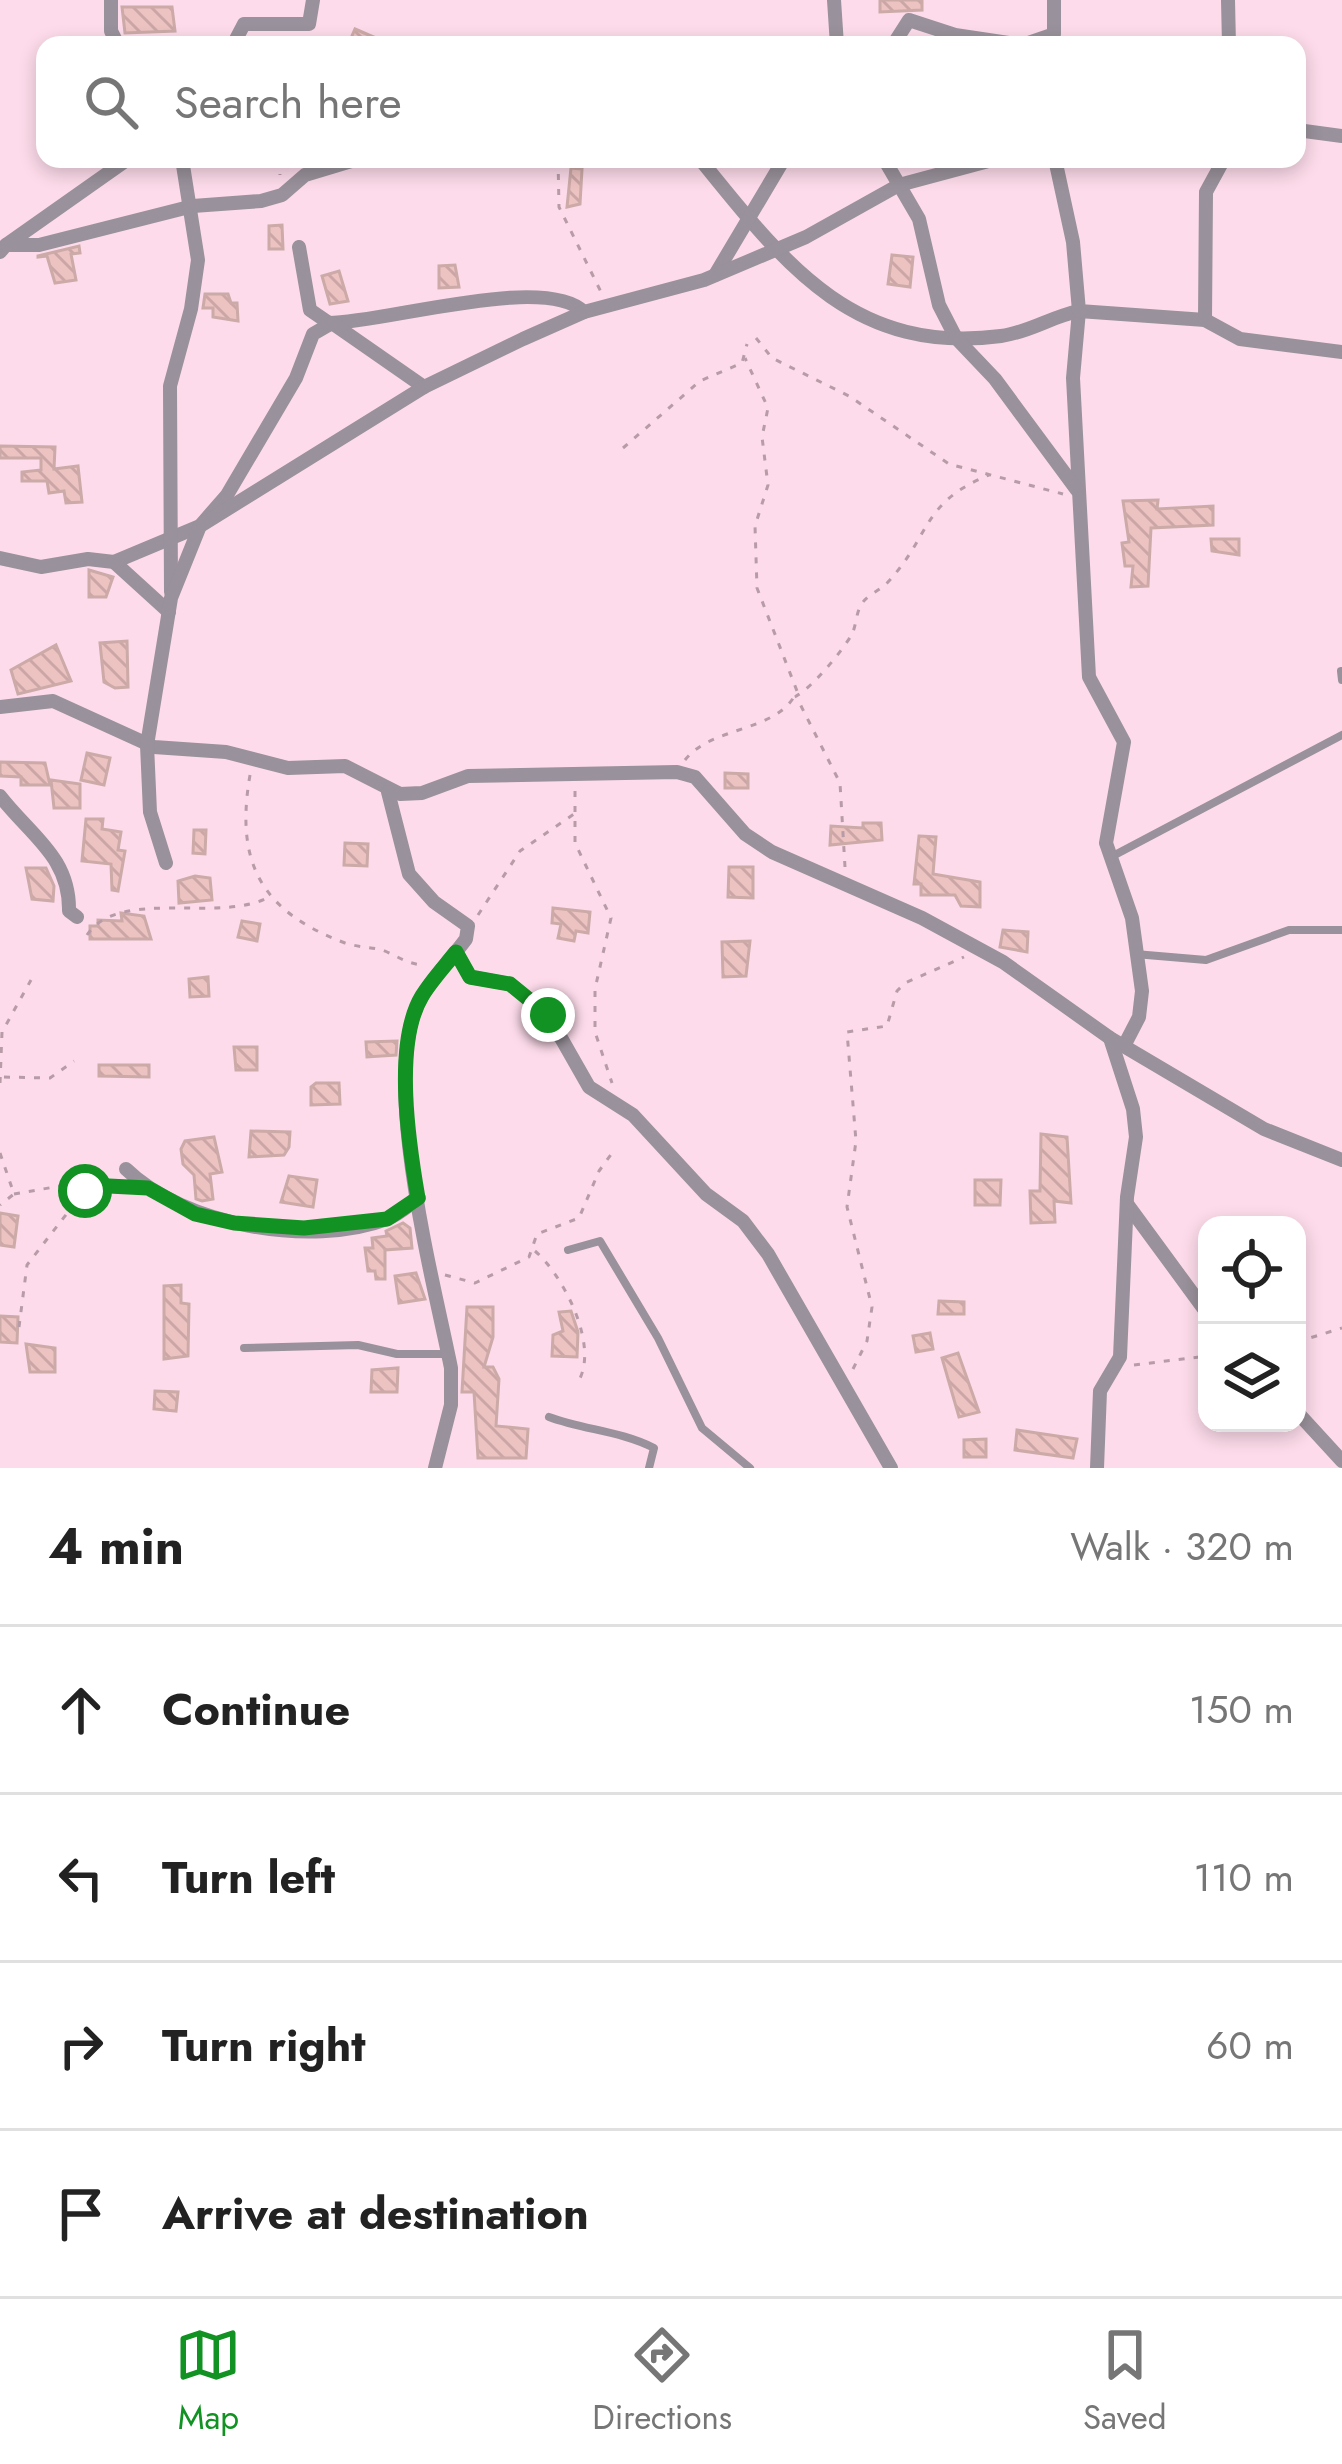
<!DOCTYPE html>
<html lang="en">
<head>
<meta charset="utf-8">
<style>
  body { margin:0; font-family:Jost,sans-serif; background:#f2f2f2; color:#222 }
  .controls { position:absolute; right:36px; bottom:36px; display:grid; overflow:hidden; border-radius:24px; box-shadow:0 6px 18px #0003 }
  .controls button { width:108px; height:108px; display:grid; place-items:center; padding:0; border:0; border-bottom:3px solid #e0e0e0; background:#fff; color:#222; font:60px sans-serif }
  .stop { position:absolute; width:36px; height:36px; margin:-27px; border:9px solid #129222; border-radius:50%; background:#fff }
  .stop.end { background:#129222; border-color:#fff; box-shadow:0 3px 12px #0008 }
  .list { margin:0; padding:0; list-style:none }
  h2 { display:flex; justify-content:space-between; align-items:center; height:156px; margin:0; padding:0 48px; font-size:51px }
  h2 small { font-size:39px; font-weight:400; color:#767676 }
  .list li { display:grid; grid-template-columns:78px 1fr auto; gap:36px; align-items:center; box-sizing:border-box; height:168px; padding:0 48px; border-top:3px solid #e0e0e0 }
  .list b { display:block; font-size:45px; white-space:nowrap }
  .list em { font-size:39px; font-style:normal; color:#767676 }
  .icon { flex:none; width:66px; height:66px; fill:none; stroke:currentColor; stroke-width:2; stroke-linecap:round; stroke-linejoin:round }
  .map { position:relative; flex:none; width:1342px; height:1468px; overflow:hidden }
  .search { position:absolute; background:#fff; box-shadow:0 6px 18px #0003; left:36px; right:36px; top:36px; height:132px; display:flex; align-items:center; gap:30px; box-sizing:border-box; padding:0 42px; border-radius:24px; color:#767676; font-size:45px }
  .sheet { height:828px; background:#fff }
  nav { display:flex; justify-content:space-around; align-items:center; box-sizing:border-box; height:168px; border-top:3px solid #e0e0e0; background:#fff; font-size:33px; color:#767676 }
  nav a { display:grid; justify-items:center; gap:6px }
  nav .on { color:#129222 }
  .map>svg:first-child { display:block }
  .building { fill:url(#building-back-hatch); stroke:#ccaaa8; stroke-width:3 }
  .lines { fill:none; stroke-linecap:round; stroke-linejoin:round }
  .path { stroke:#b79ca8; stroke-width:3; stroke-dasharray:6 9; stroke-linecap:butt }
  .service { stroke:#99919b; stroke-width:8 }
  .minor { stroke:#99919b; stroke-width:14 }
  .route { stroke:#129222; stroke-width:15 }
</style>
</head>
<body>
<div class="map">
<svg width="1342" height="1468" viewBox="0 0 1342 1468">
  <defs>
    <pattern id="building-back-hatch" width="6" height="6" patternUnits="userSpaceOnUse" patternTransform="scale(3)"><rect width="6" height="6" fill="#edc3c2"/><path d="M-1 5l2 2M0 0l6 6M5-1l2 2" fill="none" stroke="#cba6a6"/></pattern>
  </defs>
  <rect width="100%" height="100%" fill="#fddbea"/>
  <g class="building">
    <polygon points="880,0 922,0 922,10 880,12"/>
    <polygon points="122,7 172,7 175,31 125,33"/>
    <polygon points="355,29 392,45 348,45"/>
    <polygon points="571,168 582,169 580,204 567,207"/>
    <polygon points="282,225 283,249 269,249 269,226"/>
    <polygon points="79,246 80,253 71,254 76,280 55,283 47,256 38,257 38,256"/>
    <polygon points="892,255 913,257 910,287 888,284"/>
    <polygon points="455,265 459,287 439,288 439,266"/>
    <polygon points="339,271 348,301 330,304 322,276"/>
    <polygon points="205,294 228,294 231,303 237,303 238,321 213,317 213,308 203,308"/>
    <polygon points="0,446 55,447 54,469 78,466 82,502 66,503 64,491 49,493 47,481 22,481 22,472 41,470 41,458 0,458"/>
    <polygon points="1158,500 1157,509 1213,506 1213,525 1151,528 1148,586 1131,587 1133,566 1125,566 1122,543 1129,542 1123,501"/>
    <polygon points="1211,539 1239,539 1239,555 1212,551"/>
    <polygon points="89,570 113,577 106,597 89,597"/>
    <polygon points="127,641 128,687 115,688 104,682 100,643"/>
    <polygon points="56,645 71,681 18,694 11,670"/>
    <polygon points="87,753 110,758 104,785 81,780"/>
    <polygon points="0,762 45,763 50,785 21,785 21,777 0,776"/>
    <polygon points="725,773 748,774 748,788 725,788"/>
    <polygon points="51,780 80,784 80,808 54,808"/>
    <polygon points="86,819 103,819 102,829 121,832 118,850 125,851 118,891 112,890 111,864 82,861"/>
    <polygon points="863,823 881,823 882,840 830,845 831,826 863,828"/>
    <polygon points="194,830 206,830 205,854 193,853"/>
    <polygon points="919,836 936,837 933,874 980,882 980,907 961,906 955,895 921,895 921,884 914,884"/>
    <polygon points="345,843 368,844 367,866 344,865"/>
    <polygon points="729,867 753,867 753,898 728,897"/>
    <polygon points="26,868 46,868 54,886 53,901 32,899"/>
    <polygon points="195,876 210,878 212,900 179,903 178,881"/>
    <polygon points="553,908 590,912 588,933 576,931 574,941 558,938 561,924 552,923"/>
    <polygon points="121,913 144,916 151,939 90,939 90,926 98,926 98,920 122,921"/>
    <polygon points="242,921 260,924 257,941 238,937"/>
    <polygon points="1003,930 1028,932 1027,952 1000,947"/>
    <polygon points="750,941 746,976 723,977 722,942"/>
    <polygon points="208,977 209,996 190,997 189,979"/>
    <polygon points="397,1041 396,1055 367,1057 366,1042"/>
    <polygon points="234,1047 257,1047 257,1070 236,1070"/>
    <polygon points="99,1065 149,1065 149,1077 99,1076"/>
    <polygon points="316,1083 339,1083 340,1104 311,1105 311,1087"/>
    <polygon points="251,1131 290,1132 289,1147 284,1155 249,1157"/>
    <polygon points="1041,1134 1067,1137 1071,1203 1054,1201 1055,1222 1031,1223 1030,1191 1040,1191"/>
    <polygon points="214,1137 222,1172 210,1174 213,1199 202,1201 196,1199 194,1175 183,1164 181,1149 185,1141"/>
    <polygon points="289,1176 317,1180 313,1207 281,1202"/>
    <polygon points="975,1180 1001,1180 1000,1205 975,1205"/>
    <polygon points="0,1213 18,1216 14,1247 0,1245"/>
    <polygon points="403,1223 410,1228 412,1248 385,1250 385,1279 376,1279 375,1271 368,1271 365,1248 373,1248 372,1238 387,1236 386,1231"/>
    <polygon points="416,1273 425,1299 399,1303 395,1276"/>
    <polygon points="181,1285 181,1303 189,1304 188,1356 164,1359 164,1286"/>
    <polygon points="939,1301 964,1302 964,1314 938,1314"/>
    <polygon points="467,1307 493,1307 493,1337 484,1367 493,1367 499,1379 496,1426 528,1429 526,1458 478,1458 474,1392 462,1392"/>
    <polygon points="571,1311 578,1332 577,1357 552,1356 553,1335 563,1331 559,1312"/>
    <polygon points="0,1316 18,1317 17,1343 0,1342"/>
    <polygon points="930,1333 933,1349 916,1352 913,1336"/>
    <polygon points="26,1344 55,1348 55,1372 30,1372"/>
    <polygon points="958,1353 979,1412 959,1417 942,1358"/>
    <polygon points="398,1368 397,1392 371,1392 372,1370"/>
    <polygon points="155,1391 178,1392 176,1411 154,1409"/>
    <polygon points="1017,1430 1077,1439 1073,1458 1015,1450"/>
    <polygon points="986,1439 986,1457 964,1457 964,1440"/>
  </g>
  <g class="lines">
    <g class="path">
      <polyline points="279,159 280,175"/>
      <polyline points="558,159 559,207 602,294"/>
      <polyline points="756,338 772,358 849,396 949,464 1063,494"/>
      <polyline points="623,448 700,381 742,363 747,344"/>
      <path d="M685 760C712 725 779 733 797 691L757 588 755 526 768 485 762 437 768 408 745 358"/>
      <path d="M250 775C235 862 260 911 345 943 357 947 370 947 382 950 398 956 408 965 426 965"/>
      <polyline points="575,791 575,843 611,918 595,989 595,1032 612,1083"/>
      <path d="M845 867 840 783 796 696C811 689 844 649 852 634 856 626 856 615 860 607 866 594 879 592 888 582 932 534 921 503 989 475"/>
      <polyline points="478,915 520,851 577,812"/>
      <path d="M87 935C120 886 221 925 271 896"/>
      <polyline points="4,1077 50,1078 74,1061"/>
      <polyline points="0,1083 2,1032 31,980"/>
      <polyline points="0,1153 14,1194 0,1205"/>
      <polyline points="14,1194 66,1185 125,1188"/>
      <path d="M535 1251C563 1275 600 1346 578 1382"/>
      <polyline points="445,1275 475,1283 529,1257 537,1234 579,1218 599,1171 615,1149"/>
      <polyline points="19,1327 27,1265 89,1185"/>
      <polyline points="1297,1342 1342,1328"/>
      <polyline points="1134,1365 1207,1356"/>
      <polyline points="853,1369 867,1341 872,1307 847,1207 856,1141 847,1032 887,1026 897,991 905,983 964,957"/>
    </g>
    <g class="service">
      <polyline points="1341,671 1342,680"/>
      <polyline points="1109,858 1342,735"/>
      <polyline points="1135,954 1206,960 1289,930 1342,930"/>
      <polyline points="568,1250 600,1241 658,1338 702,1428 750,1468"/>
      <polyline points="244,1348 358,1345 397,1354 447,1354"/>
      <path d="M549 1417C584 1430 621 1431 654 1448L649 1468"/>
    </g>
    <g class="minor">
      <polyline points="111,0 111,31 118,45"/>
      <polyline points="834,0 837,45"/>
      <polyline points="1228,0 1229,45"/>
      <polyline points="233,45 244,24 309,24 313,0"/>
      <polyline points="893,45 909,20 955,35 1022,45"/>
      <polyline points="1022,45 1054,34 1054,0"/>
      <polyline points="1297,130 1342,136"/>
      <path d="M700 159C784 263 853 355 1001 336 1030 332 1050 317 1079 311L1073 378 1089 677 1124 742 1106 843 1132 918 1142 991 1139 1017 1124 1046"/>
      <polyline points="884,159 919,219 939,305 956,338 995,379 1077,490"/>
      <polyline points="1055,159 1073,242 1079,311 1205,320 1240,339 1342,352"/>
      <polyline points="6,245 128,159"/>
      <path d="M299 247 310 310 329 323C384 323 545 273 584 312"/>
      <polyline points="0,252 6,245 39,245 193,206 261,201 282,195 305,175 358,159"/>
      <polyline points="715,275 784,159"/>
      <polyline points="1205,320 1206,192 1224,159"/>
      <polyline points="0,558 41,567 88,559 114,562 169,612"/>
      <polyline points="114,562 200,526 227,495 296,378 313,334 332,323 424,387"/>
      <polyline points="171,592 170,386 191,309 198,260 182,159"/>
      <polyline points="0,707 53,701 154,747 226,752 288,768 345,766 400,794 422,793 468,776 677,772 695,777 745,834 772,852 922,918 1003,962 1110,1038 1264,1129 1342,1160"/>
      <path d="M388 792 409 874 434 902 468 926 466 939C452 958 433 977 421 998 378 1074 434 1282 451 1368V1405L435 1468"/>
      <path d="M0 796C31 836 70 857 69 911L77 917"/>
      <polyline points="166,863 150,812 147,745 171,598 200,526 424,387 523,339 584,312 704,280 806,237 899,185 996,159"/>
      <polyline points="456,952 470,977 510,984 548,1015 589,1087 633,1115 706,1194 743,1221 768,1254 891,1468"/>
      <path d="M126 1169C183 1225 311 1248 387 1219 398 1215 409 1205 419 1198"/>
      <polyline points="1127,1204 1207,1313"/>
      <polyline points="1297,1412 1342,1461"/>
      <polyline points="1097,1468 1100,1391 1120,1357 1127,1197 1136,1137 1133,1109 1110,1038"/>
    </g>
  </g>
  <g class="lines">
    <path class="route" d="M85 1191 89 1185 148 1188 195 1214 234 1223 304 1228 387 1219 418 1198C409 1146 393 1044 422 996 431 981 445 966 456 952L470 977 510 984 548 1015"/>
  </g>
</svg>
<div class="controls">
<button><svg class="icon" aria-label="locate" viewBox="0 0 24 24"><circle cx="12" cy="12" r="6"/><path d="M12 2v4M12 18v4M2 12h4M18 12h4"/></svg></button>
<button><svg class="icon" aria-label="layers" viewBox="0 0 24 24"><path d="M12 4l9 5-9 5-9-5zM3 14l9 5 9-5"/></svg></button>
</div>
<div class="stop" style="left:85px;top:1191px"></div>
<div class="stop end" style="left:548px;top:1015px"></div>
<div class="search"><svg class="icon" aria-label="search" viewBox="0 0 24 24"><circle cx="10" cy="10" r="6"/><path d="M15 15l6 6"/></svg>Search here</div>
</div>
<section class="sheet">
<h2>4 min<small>Walk · 320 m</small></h2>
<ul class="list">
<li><svg class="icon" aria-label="ahead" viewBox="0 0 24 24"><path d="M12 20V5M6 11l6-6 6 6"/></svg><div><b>Continue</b></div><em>150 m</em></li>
<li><svg class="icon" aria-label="left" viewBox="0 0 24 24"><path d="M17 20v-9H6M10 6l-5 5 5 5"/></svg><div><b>Turn left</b></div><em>110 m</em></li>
<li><svg class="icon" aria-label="right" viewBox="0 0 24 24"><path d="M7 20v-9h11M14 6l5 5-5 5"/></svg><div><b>Turn right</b></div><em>60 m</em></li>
<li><svg class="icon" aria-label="arrive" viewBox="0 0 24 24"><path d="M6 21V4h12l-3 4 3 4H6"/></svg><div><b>Arrive at destination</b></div></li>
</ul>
</section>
<nav>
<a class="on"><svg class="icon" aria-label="map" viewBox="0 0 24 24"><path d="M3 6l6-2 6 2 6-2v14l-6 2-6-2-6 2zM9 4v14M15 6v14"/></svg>Map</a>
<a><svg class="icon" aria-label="directions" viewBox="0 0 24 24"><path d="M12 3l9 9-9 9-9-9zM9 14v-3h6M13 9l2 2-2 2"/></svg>Directions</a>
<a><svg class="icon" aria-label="saved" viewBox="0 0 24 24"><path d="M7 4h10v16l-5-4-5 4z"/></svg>Saved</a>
</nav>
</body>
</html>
